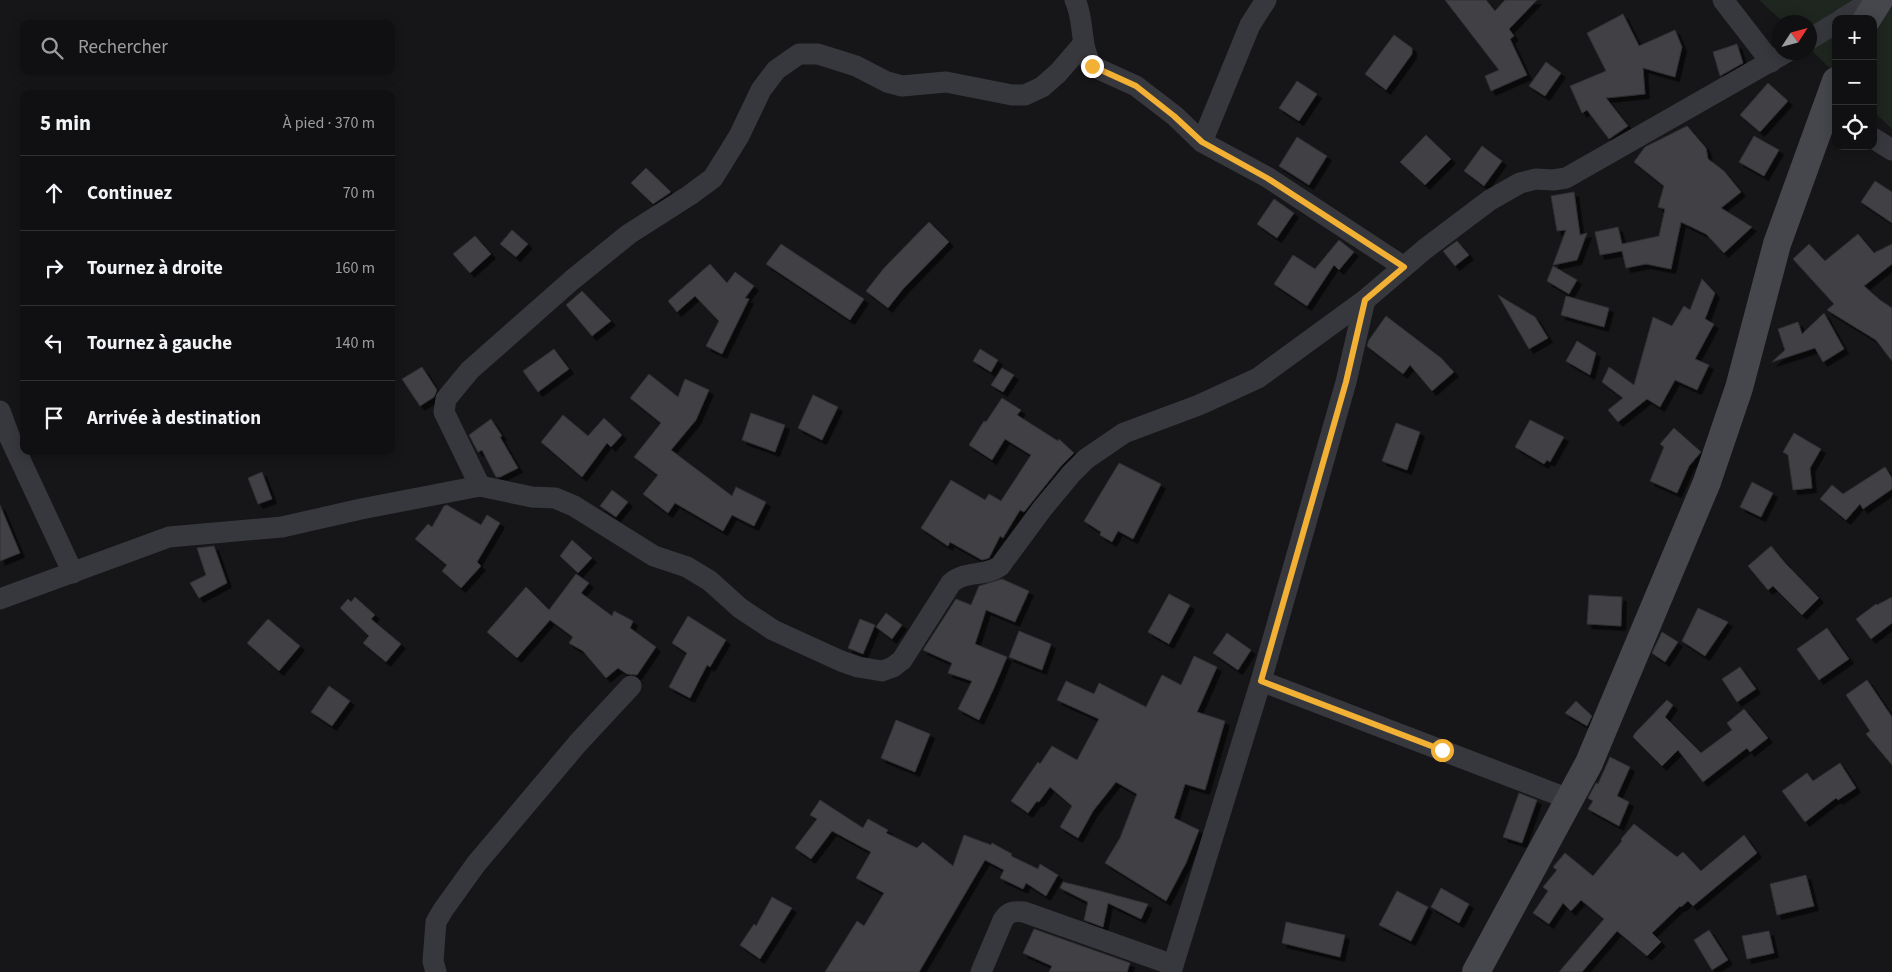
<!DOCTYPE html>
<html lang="fr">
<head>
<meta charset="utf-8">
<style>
  body { margin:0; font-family:"Source Sans 3",sans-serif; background:#1e1e20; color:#f1f3f6 }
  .controls { position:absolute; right:15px; top:15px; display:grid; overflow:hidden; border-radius:10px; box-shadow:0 2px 12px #0003 }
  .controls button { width:45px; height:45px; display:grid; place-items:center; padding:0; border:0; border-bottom:1px solid #303032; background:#101012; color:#f1f3f6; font:25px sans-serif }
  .compass { position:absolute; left:1772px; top:15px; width:45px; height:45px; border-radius:50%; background:#101012; box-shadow:0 2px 12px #0003; rotate:54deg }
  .stop { position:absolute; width:15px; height:15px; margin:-11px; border:4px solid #f2b134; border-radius:50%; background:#fff }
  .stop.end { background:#f2b134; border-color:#fff; box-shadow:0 1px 5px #0008 }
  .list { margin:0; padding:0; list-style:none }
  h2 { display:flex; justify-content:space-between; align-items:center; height:65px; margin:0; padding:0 20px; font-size:21px }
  h2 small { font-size:16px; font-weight:400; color:#9c9d9f }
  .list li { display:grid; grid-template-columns:32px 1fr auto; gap:15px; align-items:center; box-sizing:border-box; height:75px; padding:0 20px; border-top:1px solid #303032 }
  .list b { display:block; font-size:19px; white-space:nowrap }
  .list em { font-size:16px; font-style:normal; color:#9c9d9f }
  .icon { flex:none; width:28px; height:28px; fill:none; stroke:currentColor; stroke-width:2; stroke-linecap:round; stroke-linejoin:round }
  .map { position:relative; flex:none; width:1892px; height:972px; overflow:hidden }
  .search { position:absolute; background:#101012; box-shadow:0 2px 12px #0003; left:20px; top:20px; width:375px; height:55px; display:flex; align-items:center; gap:12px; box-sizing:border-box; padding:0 18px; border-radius:10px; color:#9c9d9f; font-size:19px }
  .panel { position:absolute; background:#101012; box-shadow:0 2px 12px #0003; left:20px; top:90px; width:375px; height:365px; border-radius:10px }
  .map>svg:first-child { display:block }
  .green { fill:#1e261f }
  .building { fill:#404145; stroke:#303034; filter:url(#shadow) }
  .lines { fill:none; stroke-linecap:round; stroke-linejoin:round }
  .street { stroke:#37383d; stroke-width:21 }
  .secondary { stroke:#45474d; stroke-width:28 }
  .route { stroke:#f2b134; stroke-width:6 }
</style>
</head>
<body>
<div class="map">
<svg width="1892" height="972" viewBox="0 0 1892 972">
  <defs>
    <filter id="shadow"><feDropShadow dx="4.5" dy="4.5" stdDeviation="0" flood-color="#0009"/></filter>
  </defs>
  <rect width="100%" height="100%" fill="#161618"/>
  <polygon class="green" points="1759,0 1892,0 1892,129 1873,111 1873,19 1836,19 1836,74 1810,49 1810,22 1783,22"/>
  <g class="building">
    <polygon points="1445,0 1486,0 1495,11 1505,0 1537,0 1509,29 1514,36 1510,39 1527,75 1491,91 1485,76 1499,70"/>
    <polygon points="1623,14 1639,46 1675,30 1682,47 1675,77 1643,68 1645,94 1606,98 1628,126 1609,139 1587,110 1582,113 1570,86 1606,71 1587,33"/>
    <polygon points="1394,35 1412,48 1412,54 1386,90 1365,74"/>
    <polygon points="1737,44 1743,63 1720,76 1713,52"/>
    <polygon points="1546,62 1561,73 1545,96 1529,86"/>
    <polygon points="1297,81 1317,94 1299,121 1279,108"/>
    <polygon points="1768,83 1788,101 1760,132 1740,115"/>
    <polygon points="1687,126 1706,148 1708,159 1724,171 1741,192 1721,208 1752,227 1724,253 1706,234 1681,222 1671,269 1646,264 1626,268 1622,251 1600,255 1595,232 1618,227 1622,244 1659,236 1665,209 1658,207 1664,186 1634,162 1645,147"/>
    <polygon points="1426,135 1451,159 1425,185 1400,162"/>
    <polygon points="1754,136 1779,150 1764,176 1739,162"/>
    <polygon points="1297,137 1327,156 1309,185 1279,166"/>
    <polygon points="1482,146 1502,161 1484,186 1464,171"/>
    <polygon points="646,168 671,192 653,204 631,183"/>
    <polygon points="1875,181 1892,192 1892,223 1861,202"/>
    <polygon points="1574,192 1580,235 1587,233 1577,260 1553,265 1566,230 1557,231 1551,196"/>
    <polygon points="1274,199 1294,213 1277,238 1257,224"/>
    <polygon points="929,222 949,242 903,289 888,308 866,291 884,268"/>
    <polygon points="512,230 528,244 516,257 500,244"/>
    <polygon points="1858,234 1874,253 1892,244 1892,264 1864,286 1880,300 1892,308 1892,361 1876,340 1827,310 1834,304 1793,259 1809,244 1825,261"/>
    <polygon points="475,236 491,254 470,273 453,254"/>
    <polygon points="1339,240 1354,252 1339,270 1334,265 1307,306 1274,284 1293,255 1315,269"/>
    <polygon points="1457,241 1469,255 1455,266 1443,251"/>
    <polygon points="781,244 864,299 850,320 766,264"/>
    <polygon points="710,264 727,283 735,272 754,286 745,298 749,299 722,354 706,346 719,321 695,296 677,312 668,301"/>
    <polygon points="1553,266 1577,280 1569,294 1547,281"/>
    <polygon points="1702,279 1715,293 1705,319 1714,324 1695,359 1709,365 1697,390 1675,380 1660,407 1647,399 1618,422 1608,410 1623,398 1602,382 1609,367 1634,385 1653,317 1672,326 1684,306 1690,310"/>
    <polygon points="582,291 611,321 592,336 566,305"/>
    <polygon points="1498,295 1535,317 1548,338 1529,349"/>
    <polygon points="1566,296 1609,308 1604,327 1561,315"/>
    <polygon points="1824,313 1844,349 1823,362 1815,348 1772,362 1785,350 1778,329 1798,322 1802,334"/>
    <polygon points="1386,316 1441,358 1454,372 1432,391 1410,365 1403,374 1367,346 1369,340"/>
    <polygon points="1577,341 1596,353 1590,375 1566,361"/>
    <polygon points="554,349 569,369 538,392 523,371"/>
    <polygon points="980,349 998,360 991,372 973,361"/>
    <polygon points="422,367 437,390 434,397 420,406 402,379"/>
    <polygon points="1002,368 1014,375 1003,392 991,385"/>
    <polygon points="649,374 678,397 685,379 709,390 696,420 671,450 732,496 736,487 766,502 754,526 732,515 723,531 675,503 668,513 643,494 658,475 634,457 661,423 630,398"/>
    <polygon points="813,395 838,407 822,440 798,428"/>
    <polygon points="1002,398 1021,410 1017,415 1058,441 1059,439 1074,453 1061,466 1024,512 1020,510 1003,538 1000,536 989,558 982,560 950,542 948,546 921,528 951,480 985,500 989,494 1001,501 1031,455 1005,439 992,460 969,445 984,421 986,422"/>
    <polygon points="751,413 785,425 775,452 742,440"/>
    <polygon points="563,415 588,436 604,418 622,435 611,447 607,443 582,477 541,442"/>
    <polygon points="491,419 502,436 500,437 518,468 500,477 496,477 482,450 478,452 469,435"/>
    <polygon points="1530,420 1564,437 1550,462 1547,460 1544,464 1515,447"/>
    <polygon points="1396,423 1420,432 1407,470 1382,461"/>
    <polygon points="1674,428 1701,452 1689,466 1677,493 1650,481 1664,447 1660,444"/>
    <polygon points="1794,433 1821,449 1810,468 1812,488 1793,490 1788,455 1783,452"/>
    <polygon points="1119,463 1161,484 1133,539 1118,531 1112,542 1100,535 1101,532 1084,521"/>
    <polygon points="1885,467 1892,478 1892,489 1863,509 1860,504 1846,520 1820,499 1832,485 1843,494"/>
    <polygon points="262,472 272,499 258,504 248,478"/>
    <polygon points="1752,482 1773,493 1761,517 1740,507"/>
    <polygon points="612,490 628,502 616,517 600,506"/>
    <polygon points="0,505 20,553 0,561"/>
    <polygon points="447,505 481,525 487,515 500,523 477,562 481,566 461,588 442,571 447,565 415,539 428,524 432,527 444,506"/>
    <polygon points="572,540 592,558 578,573 560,556"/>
    <polygon points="214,546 227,583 199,598 190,583 206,575 197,548"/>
    <polygon points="1771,546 1786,564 1819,598 1802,615 1773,586 1768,590 1748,566"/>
    <polygon points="576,574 589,583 581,593 612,616 614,611 633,621 630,628 656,647 637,675 627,674 618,668 606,678 583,651 569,643 573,637 550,620 517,658 487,632 526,587 549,610"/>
    <polygon points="1002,579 1029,591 1015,622 986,610 975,644 1007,657 994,688 979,720 958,709 972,681 948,673 952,663 923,650 956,599 971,605 979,586"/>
    <polygon points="1169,594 1190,605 1169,644 1148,632"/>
    <polygon points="1589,595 1622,597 1621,626 1587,624"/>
    <polygon points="355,597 375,615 371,619 401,644 386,662 363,643 369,636 340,608 348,599 351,602"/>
    <polygon points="1892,597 1892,623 1871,639 1856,619 1876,604 1877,605"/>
    <polygon points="1698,608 1728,622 1705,656 1682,641"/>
    <polygon points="886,613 902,625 892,639 876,627"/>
    <polygon points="688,616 726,640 710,667 707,665 690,698 669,687 687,653 672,643"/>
    <polygon points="268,619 300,646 279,671 247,643"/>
    <polygon points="860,619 875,625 863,654 848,648"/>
    <polygon points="1827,628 1849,659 1819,680 1797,649"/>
    <polygon points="1019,631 1051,644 1042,670 1009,657"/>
    <polygon points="1662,632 1678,642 1665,662 1652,653"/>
    <polygon points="1227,633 1251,650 1238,670 1213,653"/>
    <polygon points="1194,656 1217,667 1197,712 1225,721 1205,790 1185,784 1174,818 1199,830 1186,863 1166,901 1105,863 1120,838 1137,794 1116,782 1093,811 1078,838 1060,827 1072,806 1050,787 1039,802 1037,801 1028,813 1011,801 1038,762 1040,764 1052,746 1077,760 1099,719 1057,700 1066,681 1094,694 1099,683 1146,707 1162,675 1181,685"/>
    <polygon points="1740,667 1756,689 1737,702 1722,679"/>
    <polygon points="1867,680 1892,717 1892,765 1866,734 1870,731 1846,695"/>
    <polygon points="329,686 350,701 332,726 311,712"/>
    <polygon points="1667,700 1673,705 1665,717 1701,753 1732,730 1727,723 1744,709 1768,738 1750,752 1747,748 1703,782 1678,750 1662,766 1633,737 1635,733"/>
    <polygon points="1576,701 1592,716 1587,726 1565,713"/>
    <polygon points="896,720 930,734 915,772 881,758"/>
    <polygon points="1610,757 1630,767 1617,796 1629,802 1619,826 1588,809 1593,801 1588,798 1596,783 1598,784"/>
    <polygon points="1840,763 1856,788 1838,800 1836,798 1805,822 1782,791 1807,773 1813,781"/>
    <polygon points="1519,793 1537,800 1522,843 1503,837"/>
    <polygon points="820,800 863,828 868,819 888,830 886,833 917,848 923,842 953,866 964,835 991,845 992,843 1012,854 1011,856 1038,869 1040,864 1058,875 1046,896 1026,883 1023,889 1000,878 1004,870 985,860 919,972 825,972 857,921 864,926 884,893 856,878 871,852 832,831 811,859 795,848 817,819 810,815"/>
    <polygon points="1634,824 1677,857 1683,852 1701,871 1744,835 1757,853 1693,906 1688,901 1681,907 1680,906 1652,933 1661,942 1647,956 1617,931 1582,972 1559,972 1604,919 1581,900 1571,911 1563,903 1549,924 1533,913 1548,891 1543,887 1557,870 1553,867 1565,853 1593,876 1622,841 1621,839"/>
    <polygon points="1806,875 1814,906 1777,915 1770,884"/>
    <polygon points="1063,882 1100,891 1148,904 1141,919 1108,903 1103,927 1084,920 1088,902 1060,888"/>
    <polygon points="1441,888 1469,904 1459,923 1431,907"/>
    <polygon points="1397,891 1428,907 1411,941 1379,925"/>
    <polygon points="772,897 792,908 760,959 740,945 754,924 756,926"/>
    <polygon points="1286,922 1345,935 1340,957 1282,943"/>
    <polygon points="1034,929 1130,963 1127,972 1049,972 1052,966 1023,953"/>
    <polygon points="1709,930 1728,960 1712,970 1694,940"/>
    <polygon points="1769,931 1774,953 1747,959 1742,936"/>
  </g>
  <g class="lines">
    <g class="street">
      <path d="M1075 0C1085 20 1079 46 1092 66L1136 86 1175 116 1202 142 1267 177 1404 267"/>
      <polyline points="1723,0 1771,62"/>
      <polyline points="1842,19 1873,0"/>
      <polyline points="1810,39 1836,23"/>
      <polyline points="1873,138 1892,150"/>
      <polyline points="1202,142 1250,25 1266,0"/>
      <polyline points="0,411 10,438 73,573"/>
      <polyline points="480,486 444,412 446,399 470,370 572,280 629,234 690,195 713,178 739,136 761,90 776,70 799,54 818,54 856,66 887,82 902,86 946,82 1012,95 1025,95 1042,87 1058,73 1083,44"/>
      <path d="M0 599 169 537 282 527 361 509 480 486 532 497 555 498 574 506 654 556 687 567 710 581 740 608 773 630 841 661 858 667 882 671 893 667 902 660 951 583C965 570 985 577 1000 566L1042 509 1071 474 1086 459 1124 433 1199 405 1258 378 1365 300 1425 249 1490 200 1520 183 1536 179 1553 180 1566 178 1787 52"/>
      <polyline points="1261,681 1569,799"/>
      <polyline points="436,972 433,961 436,922 443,910 476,864 578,743 631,686"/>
      <path d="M981 972 1003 920C1009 911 1014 911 1024 912L1173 965"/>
      <polyline points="1171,972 1261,681 1346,382 1365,300"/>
    </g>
    <g class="secondary">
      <polyline points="1867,19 1879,0"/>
      <polyline points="1476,972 1589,763 1707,482 1739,388 1777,244 1836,81"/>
    </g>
  </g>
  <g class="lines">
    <polyline class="route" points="1092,66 1136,86 1174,116 1202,142 1267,178 1404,267 1365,300 1346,382 1261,681 1442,750"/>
  </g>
</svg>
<div class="controls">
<button>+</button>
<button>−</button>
<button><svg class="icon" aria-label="locate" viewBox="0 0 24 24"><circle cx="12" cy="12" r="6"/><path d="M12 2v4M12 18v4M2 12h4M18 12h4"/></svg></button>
</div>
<svg class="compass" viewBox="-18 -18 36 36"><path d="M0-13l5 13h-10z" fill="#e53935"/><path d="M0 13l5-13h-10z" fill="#9c9d9f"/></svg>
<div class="stop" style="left:1442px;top:750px"></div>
<div class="stop end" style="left:1092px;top:66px"></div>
<div class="search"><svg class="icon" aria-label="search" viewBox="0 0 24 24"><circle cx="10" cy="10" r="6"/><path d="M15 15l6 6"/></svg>Rechercher</div>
<section class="panel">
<h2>5 min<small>À pied · 370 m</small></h2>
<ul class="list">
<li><svg class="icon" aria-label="ahead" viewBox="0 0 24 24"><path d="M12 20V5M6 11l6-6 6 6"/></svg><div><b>Continuez</b></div><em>70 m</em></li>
<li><svg class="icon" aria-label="right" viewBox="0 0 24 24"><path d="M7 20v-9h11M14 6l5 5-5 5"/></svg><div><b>Tournez à droite</b></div><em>160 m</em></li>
<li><svg class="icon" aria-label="left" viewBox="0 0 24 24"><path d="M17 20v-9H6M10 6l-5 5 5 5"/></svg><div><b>Tournez à gauche</b></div><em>140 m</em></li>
<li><svg class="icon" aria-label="arrive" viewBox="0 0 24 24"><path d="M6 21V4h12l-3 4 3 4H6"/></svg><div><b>Arrivée à destination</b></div></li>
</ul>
</section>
</div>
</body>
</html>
